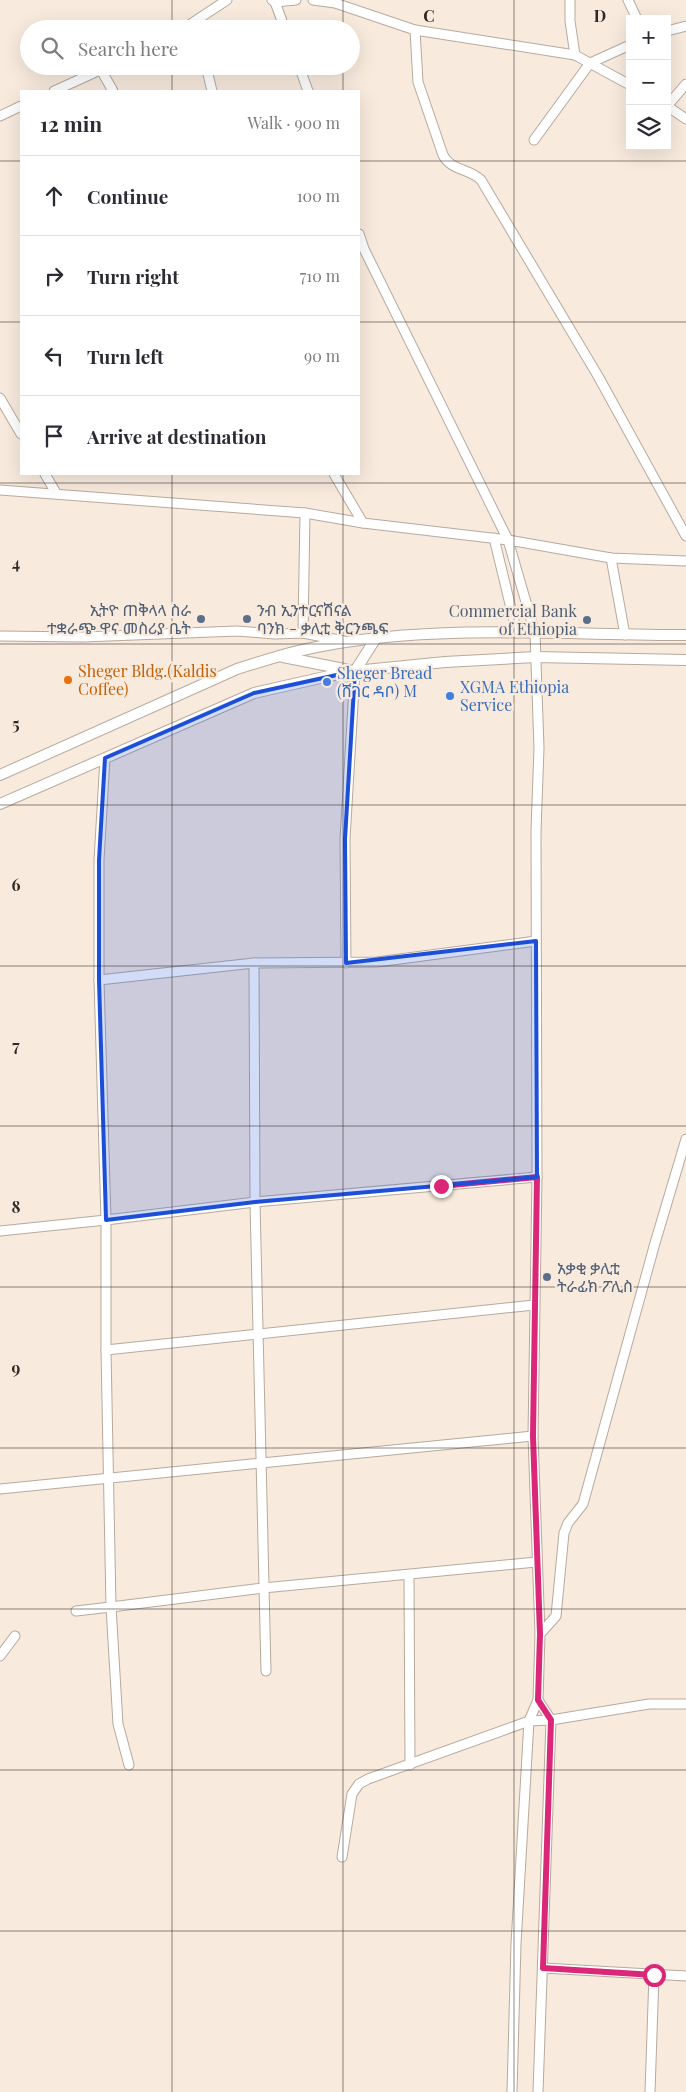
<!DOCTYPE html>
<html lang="en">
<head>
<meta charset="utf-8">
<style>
  body { margin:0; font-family:"Playfair Display","Noto Sans Ethiopic",serif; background:#f7f7f7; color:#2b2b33 }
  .controls { position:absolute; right:15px; top:15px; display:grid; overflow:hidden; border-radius:0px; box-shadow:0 5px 20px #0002 }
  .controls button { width:45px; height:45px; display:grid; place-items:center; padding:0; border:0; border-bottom:1px solid #e1e1e2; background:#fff; color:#2b2b33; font:25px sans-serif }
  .stop { position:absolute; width:15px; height:15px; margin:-11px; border:4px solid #db2777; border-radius:50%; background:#fff }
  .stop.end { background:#db2777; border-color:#fff; box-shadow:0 1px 5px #0008 }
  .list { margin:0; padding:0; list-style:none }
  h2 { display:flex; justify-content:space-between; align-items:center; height:65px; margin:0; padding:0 20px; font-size:21px }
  h2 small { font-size:16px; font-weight:400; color:#7c7c81 }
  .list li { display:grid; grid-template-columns:32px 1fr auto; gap:15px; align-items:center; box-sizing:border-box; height:80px; padding:0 20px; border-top:1px solid #e1e1e2 }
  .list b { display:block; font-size:19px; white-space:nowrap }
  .list em { font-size:16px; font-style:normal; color:#7c7c81 }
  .icon { flex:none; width:28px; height:28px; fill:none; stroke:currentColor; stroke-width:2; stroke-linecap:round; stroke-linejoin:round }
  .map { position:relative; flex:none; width:686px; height:2092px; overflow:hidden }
  .search { position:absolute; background:#fff; box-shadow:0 5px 20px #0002; left:20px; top:20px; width:340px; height:55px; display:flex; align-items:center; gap:12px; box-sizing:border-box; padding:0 18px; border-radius:28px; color:#7c7c81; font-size:19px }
  .panel { position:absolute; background:#fff; box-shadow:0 5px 20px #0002; left:20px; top:90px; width:340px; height:385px; border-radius:0px }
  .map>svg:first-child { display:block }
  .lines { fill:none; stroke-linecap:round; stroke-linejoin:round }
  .minor-casing { stroke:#b7aa9d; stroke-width:11 }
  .major-casing { stroke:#b7aa9d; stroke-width:12 }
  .minor { stroke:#fff; stroke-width:9 }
  .major { stroke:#fff; stroke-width:10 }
  .route { stroke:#db2777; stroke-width:6 }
  .marked { fill:#1d4ed8; fill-opacity:0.2; stroke:#1d4ed8; stroke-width:4; stroke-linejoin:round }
  .grid { fill:none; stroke:#2f2925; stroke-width:1; stroke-opacity:0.55 }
  .service-dot { fill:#5c6f8a; stroke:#f8eadd; stroke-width:2 }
  .food-dot { fill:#e8710a; stroke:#f8eadd; stroke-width:2 }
  .shop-dot { fill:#3f7fe0; stroke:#f8eadd; stroke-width:2 }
  .labels { text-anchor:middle; stroke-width:4.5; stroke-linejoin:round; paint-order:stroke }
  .service-label { font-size:16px; fill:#4e5e75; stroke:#f8eadd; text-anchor:end }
  .food-label { font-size:16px; fill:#c56008; stroke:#f8eadd; text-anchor:start }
  .shop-label { font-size:16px; fill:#366cbe; stroke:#f8eadd; text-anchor:start }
  .grid-label { font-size:16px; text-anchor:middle; font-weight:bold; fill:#2f2925; stroke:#f8eadd; stroke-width:4.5; stroke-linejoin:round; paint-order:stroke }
</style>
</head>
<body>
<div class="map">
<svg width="686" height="2092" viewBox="0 0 686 2092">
  <rect width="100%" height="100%" fill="#f8eadd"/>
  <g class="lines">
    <defs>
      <g id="minor">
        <polyline points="272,0 275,2 296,0"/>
        <polyline points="313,0 335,3 415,30 575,55 630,85"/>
        <polyline points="570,0 570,21 575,55"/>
        <polyline points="628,0 637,19"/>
        <polyline points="275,2 285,29"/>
        <polyline points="183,29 227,0"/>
        <path d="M415 30 418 82 443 155C451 171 469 168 481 180L598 376 686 536"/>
        <polyline points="667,31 686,26"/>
        <polyline points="206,66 212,91"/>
        <polyline points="299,66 308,91"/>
        <polyline points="101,70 113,91"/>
        <polyline points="686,84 667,106 686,119"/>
        <polyline points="54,91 109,66"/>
        <polyline points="0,116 21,106"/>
        <polyline points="534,140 590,63 630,45"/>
        <polyline points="359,234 364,249 508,540 535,633 539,748 536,831 537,1177 533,1436 540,1634 538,1700 529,1721 516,1944 512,2092"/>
        <polyline points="0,398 21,434"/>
        <polyline points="45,474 56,493"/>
        <polyline points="334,474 363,523"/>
        <polyline points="0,490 305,513 363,523 508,540 611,558 686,561"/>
        <polyline points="494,538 517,633"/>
        <polyline points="611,558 625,635"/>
        <polyline points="303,633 305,513"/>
        <polyline points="0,636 83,637 237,631 275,634 303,633 344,641"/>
        <polyline points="105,758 99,860 99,980 106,1220 106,1350 111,1607 263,1588 536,1562"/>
        <polyline points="254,963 255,1202 266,1671"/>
        <polyline points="346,963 345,839 355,671"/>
        <polyline points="99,980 254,963 377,962 536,941"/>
        <polyline points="0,1231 106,1220 255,1202 537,1177"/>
        <polyline points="106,1350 534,1305"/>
        <polyline points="0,1489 533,1436"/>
        <polyline points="409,1575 410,1765"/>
        <polyline points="76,1611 111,1607 118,1724 129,1765"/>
        <polyline points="540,1634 556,1616 564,1533 568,1523 583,1504 655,1243 686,1139"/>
        <polyline points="0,1656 15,1636"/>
        <polyline points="538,1700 551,1720 538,2092"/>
        <polyline points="342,1857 352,1794 359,1784 368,1779 529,1721 551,1720 649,1704 686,1704"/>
        <polyline points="543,1968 686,1976"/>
        <polyline points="650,2092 654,1975"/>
      </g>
      <g id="major">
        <polyline points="283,657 349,670"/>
        <polyline points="355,671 376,638"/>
        <path d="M0 775 237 669C265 660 293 651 322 646 441 624 565 635 686 635"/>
        <polyline points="0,804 254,693 329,676 355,671 445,662 535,657 686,660"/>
      </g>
    </defs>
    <use href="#minor" class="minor-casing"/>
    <use href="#major" class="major-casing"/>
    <use href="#minor" class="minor"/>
    <use href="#major" class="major"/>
  </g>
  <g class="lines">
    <polyline class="route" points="441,1186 537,1177 533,1436 540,1634 538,1700 551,1720 543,1968 654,1975"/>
  </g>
  <path class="marked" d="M355 671 345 839 346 963 536 941 537 1177 255 1202 106 1220 99 980V860L105 758 254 693Z"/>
  <path class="grid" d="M172 0V29M343 0V29M514 0V2092M172 66V91M343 66V91M0 161H21M359 161H686M0 322H21M359 322H686M172 474V2092M343 474V2092M0 483H686M0 644H686M0 805H686M0 966H686M0 1126H686M0 1287H686M0 1448H686M0 1609H686M0 1770H686M0 1931H686"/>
  <g class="service-dot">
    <circle cx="201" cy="619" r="5"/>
    <circle cx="247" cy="619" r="5"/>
    <circle cx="587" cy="620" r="5"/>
    <circle cx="547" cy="1277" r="5"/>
  </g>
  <circle class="food-dot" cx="68" cy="680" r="5"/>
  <g class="shop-dot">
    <circle cx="327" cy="682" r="5"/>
    <circle cx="450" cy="696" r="5"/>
  </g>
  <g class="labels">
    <g class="service-label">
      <text x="191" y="616">ኢትዮ ጠቅላላ ስራ<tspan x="191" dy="18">ተቋራጭ ዋና መስሪያ ቤት</tspan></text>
      <text x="257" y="616" text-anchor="start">ንብ ኢንተርናሽናል<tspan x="257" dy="18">ባንክ - ቃሊቲ ቅርንጫፍ</tspan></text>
      <text x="577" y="617">Commercial Bank<tspan x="577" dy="18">of Ethiopia</tspan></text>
      <text x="557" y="1274" text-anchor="start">አቃቂ ቃሊቲ<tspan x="557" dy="18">ትራፊክ ፖሊስ</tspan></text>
    </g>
    <g class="food-label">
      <text x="78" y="677">Sheger Bldg.(Kaldis<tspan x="78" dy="18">Coffee)</tspan></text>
    </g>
    <g class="shop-label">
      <text x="337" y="679">Sheger Bread<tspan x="337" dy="18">(ሸገር ዳቦ) M</tspan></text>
      <text x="460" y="693">XGMA Ethiopia<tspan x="460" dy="18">Service</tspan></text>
    </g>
  </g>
  <g class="grid-label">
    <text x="429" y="22">C</text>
    <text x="600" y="22">D</text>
    <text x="16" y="569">4</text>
    <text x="16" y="730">5</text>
    <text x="16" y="891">6</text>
    <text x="16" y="1052">7</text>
    <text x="16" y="1213">8</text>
    <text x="16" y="1374">9</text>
  </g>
</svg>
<div class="controls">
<button>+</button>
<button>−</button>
<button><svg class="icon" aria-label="layers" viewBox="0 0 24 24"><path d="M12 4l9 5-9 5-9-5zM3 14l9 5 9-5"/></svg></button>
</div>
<div class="stop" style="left:654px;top:1975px"></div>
<div class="stop end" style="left:441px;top:1186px"></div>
<div class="search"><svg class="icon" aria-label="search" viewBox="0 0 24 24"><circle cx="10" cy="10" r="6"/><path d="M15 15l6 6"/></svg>Search here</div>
<section class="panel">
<h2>12 min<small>Walk · 900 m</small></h2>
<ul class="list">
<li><svg class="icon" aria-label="ahead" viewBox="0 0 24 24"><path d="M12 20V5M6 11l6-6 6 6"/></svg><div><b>Continue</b></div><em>100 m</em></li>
<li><svg class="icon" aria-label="right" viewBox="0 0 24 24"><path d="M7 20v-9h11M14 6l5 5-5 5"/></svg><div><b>Turn right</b></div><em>710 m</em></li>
<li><svg class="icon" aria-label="left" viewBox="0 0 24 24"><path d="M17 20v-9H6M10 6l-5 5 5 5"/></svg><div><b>Turn left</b></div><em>90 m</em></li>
<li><svg class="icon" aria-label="arrive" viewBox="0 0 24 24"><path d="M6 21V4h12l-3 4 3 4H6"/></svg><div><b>Arrive at destination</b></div></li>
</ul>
</section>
</div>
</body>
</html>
